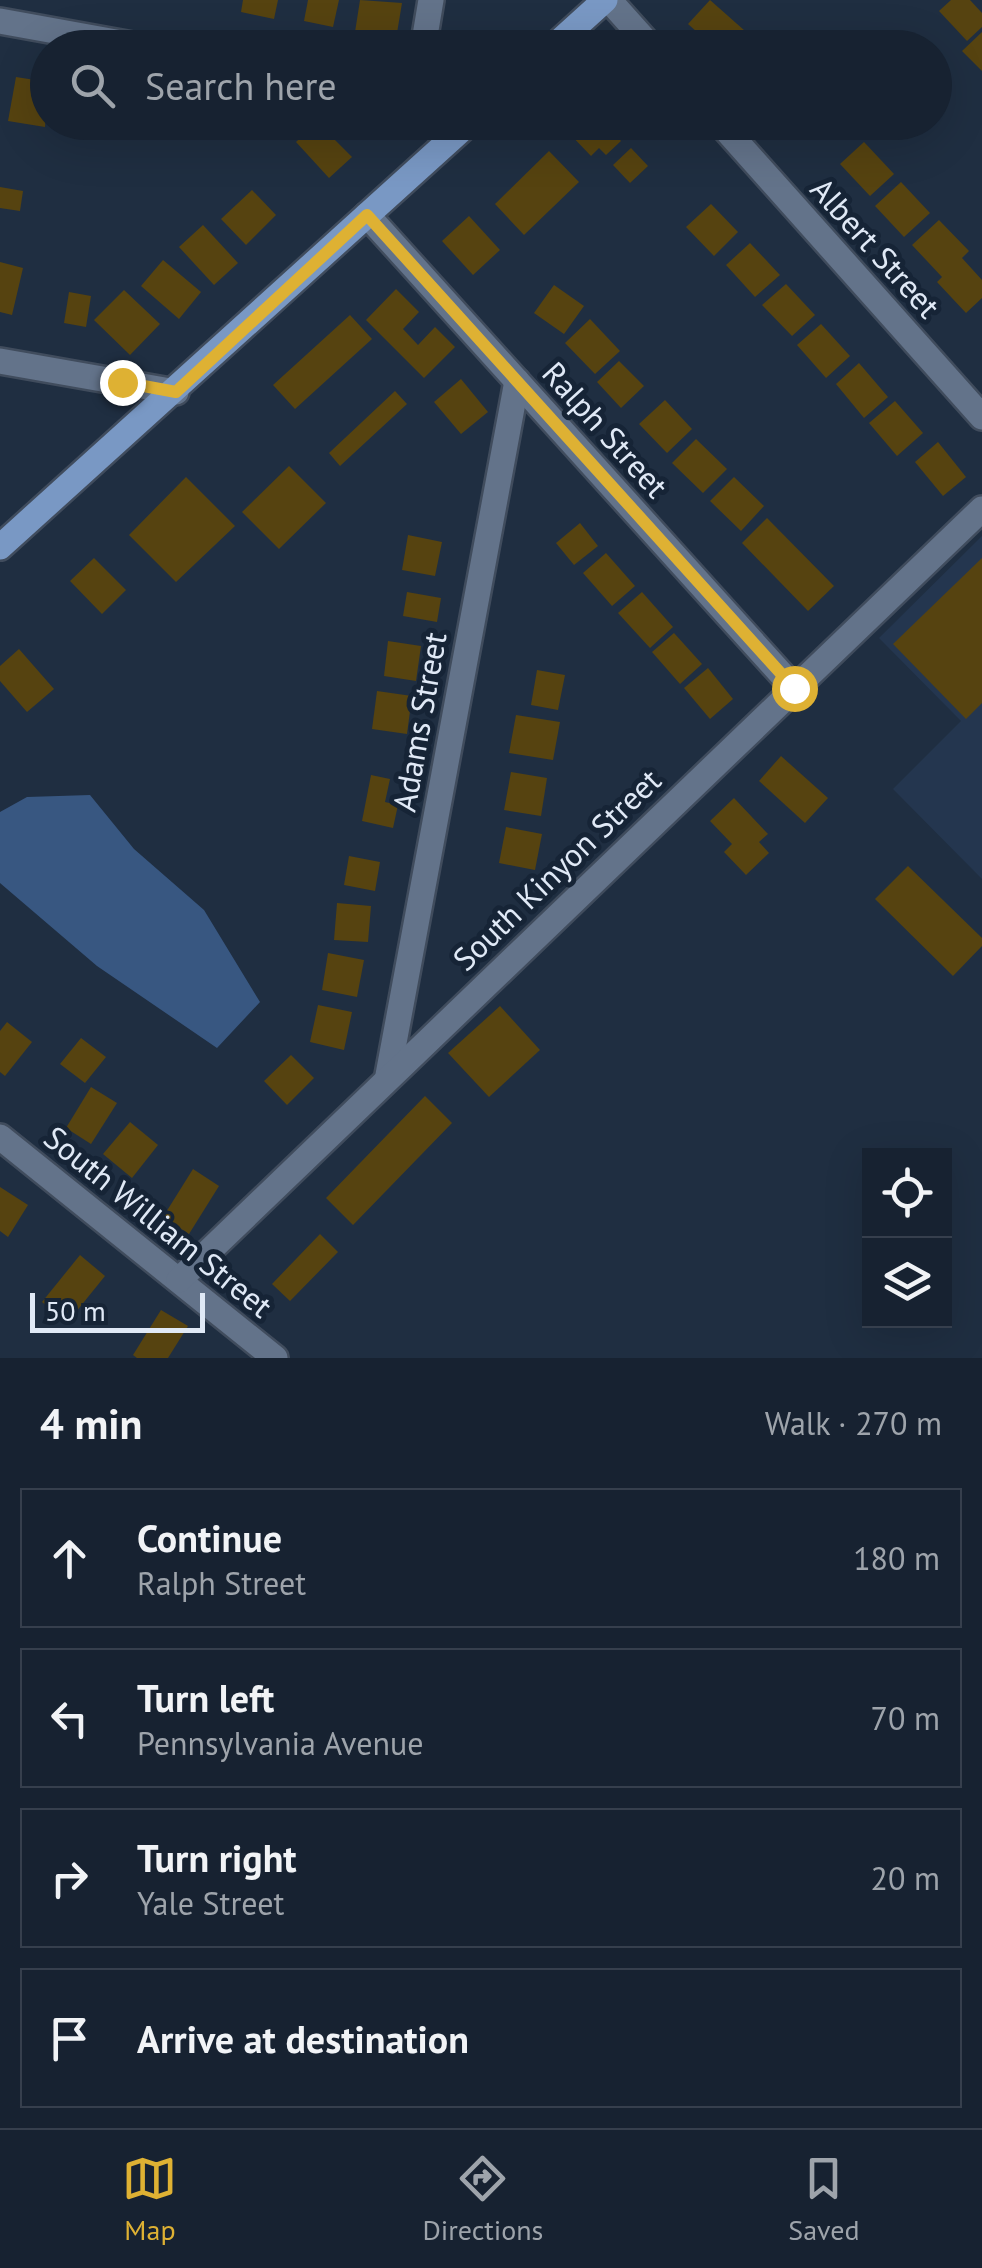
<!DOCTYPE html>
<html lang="en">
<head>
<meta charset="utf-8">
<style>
  body { margin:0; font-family:"PT Sans",sans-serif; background:#202a39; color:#f1f3f6 }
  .controls { position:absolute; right:30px; bottom:30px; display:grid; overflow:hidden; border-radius:0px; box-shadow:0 10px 40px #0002 }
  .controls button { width:90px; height:90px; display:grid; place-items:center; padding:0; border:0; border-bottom:2px solid #363f4d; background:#172231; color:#f1f3f6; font:50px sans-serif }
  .scale { position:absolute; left:30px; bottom:25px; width:175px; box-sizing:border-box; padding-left:10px; border:5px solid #e0e9f6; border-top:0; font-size:28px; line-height:35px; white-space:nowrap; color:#e0e9f6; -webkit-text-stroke:8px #162436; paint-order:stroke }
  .stop { position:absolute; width:30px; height:30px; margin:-22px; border:8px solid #deb133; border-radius:50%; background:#fff }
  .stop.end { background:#deb133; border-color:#fff; box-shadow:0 2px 10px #0008 }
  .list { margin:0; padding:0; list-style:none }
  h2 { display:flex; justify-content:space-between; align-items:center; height:130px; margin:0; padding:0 40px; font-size:42px }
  h2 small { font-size:32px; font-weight:400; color:#9ea4ab }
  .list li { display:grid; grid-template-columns:65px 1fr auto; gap:30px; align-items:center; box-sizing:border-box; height:140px; margin:0 20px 20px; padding:0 20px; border:2px solid #363f4d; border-radius:0px }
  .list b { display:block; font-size:38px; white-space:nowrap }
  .list p { margin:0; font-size:32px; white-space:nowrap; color:#9ea4ab }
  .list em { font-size:32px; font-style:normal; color:#9ea4ab }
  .icon { flex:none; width:55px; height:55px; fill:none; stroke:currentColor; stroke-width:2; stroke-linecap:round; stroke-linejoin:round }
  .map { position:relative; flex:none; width:982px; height:1358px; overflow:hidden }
  .search { position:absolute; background:#172231; box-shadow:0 10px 40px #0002; left:30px; right:30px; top:30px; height:110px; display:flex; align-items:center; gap:25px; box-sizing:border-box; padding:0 35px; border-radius:55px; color:#9ea4ab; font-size:38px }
  .sheet { height:770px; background:#172231 }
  nav { display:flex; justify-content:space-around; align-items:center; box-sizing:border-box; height:140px; border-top:2px solid #363f4d; background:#172231; font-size:28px; color:#9ea4ab }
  nav a { display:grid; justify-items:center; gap:5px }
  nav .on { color:#deb133 }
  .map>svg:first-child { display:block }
  .built { fill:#24364f }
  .green { fill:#385781 }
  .building { fill:#564310 }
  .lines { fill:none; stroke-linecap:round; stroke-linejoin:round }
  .minor-casing { stroke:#404c5d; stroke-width:30 }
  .major-casing { stroke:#404c5d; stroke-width:30 }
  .minor { stroke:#63738a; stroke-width:25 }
  .major { stroke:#7998c4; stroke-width:25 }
  .route { stroke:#deb133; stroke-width:12 }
  .labels { text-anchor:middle; stroke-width:10; stroke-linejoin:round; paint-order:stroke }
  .street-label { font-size:32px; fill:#e0e9f6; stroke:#162436 }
</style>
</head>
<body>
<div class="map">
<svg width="982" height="1358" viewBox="0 0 982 1358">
  <rect width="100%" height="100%" fill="#1f2e41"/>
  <polygon class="built" points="982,536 982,879 893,789 961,721 879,638"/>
  <polygon class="green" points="90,795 134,849 204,910 260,1002 217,1048 97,966 0,883 0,812 27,797"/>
  <g class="building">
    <polygon points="243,0 278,0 274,19 241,12"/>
    <polygon points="308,0 339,0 333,27 304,21"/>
    <polygon points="360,0 402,3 396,39 355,32"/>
    <polygon points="710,0 745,31 730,48 715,48 688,24"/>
    <polygon points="951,0 970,0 982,13 982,27 967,41 939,11"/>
    <polygon points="982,32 982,71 962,51"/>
    <polygon points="16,77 48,82 45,127 8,121"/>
    <polygon points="317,122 352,157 329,178 296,142"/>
    <polygon points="573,122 627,122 615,134 621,141 606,155 599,148 591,156 566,130"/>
    <polygon points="864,142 894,174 870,196 840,164"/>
    <polygon points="631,148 648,166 630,183 613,165"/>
    <polygon points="549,151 579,182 524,235 495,204"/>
    <polygon points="901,182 930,213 904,237 875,206"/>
    <polygon points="0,187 23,191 20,211 0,208"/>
    <polygon points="252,190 276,215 246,245 221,219"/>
    <polygon points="711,204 738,232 714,256 686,227"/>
    <polygon points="469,216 500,250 473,275 442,241"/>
    <polygon points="939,220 969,251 962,258 982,280 982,298 966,313 937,282 942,277 912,245"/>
    <polygon points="203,225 238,263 214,285 179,247"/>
    <polygon points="750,243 780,275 755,297 726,265"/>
    <polygon points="163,260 201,292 179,319 141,286"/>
    <polygon points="0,262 23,268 12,315 0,312"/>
    <polygon points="786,284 815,315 792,336 762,305"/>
    <polygon points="554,285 584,306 564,334 534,313"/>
    <polygon points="396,289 419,312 403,329 418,345 435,327 455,347 424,378 366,320"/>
    <polygon points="124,290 160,324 130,355 94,320"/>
    <polygon points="69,292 91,296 86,327 64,323"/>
    <polygon points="350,315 372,339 295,409 273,385"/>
    <polygon points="590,319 620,351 595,374 565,343"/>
    <polygon points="821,324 850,356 826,378 797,345"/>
    <polygon points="619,361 644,386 621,408 597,382"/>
    <polygon points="859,363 888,397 864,418 836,384"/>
    <polygon points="461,379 488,412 461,434 434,402"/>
    <polygon points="395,391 407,404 340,466 329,453"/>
    <polygon points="665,400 692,429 667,453 639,424"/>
    <polygon points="895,401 923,433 897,456 869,423"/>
    <polygon points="696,439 727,469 703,493 672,463"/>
    <polygon points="938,442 966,477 943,496 915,462"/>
    <polygon points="289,466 326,503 279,549 242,512"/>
    <polygon points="186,477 235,526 176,582 129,535"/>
    <polygon points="734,477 764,506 741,531 710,501"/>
    <polygon points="767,518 834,586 808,611 742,543"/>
    <polygon points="580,523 598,546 574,565 556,543"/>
    <polygon points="408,535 442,542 435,576 402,570"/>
    <polygon points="606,553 635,586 612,606 583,573"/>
    <polygon points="94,558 126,590 102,614 70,581"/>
    <polygon points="982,558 982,703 966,719 893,644"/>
    <polygon points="407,592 441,598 437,622 403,616"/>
    <polygon points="642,592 673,627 650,648 618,613"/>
    <polygon points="674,633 702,664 680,684 652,652"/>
    <polygon points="388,641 421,646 416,681 384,676"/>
    <polygon points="19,649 54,689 27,712 0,681 0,666"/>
    <polygon points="708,668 733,699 710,719 684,688"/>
    <polygon points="537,670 565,675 558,710 531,705"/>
    <polygon points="377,691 412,696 407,734 372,729"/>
    <polygon points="516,715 560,722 553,760 509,753"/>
    <polygon points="781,756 828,798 805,823 759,781"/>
    <polygon points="511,772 547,778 541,816 504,810"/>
    <polygon points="371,775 390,779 385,802 398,805 393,828 362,821"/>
    <polygon points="734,798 768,834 759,842 769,853 746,875 724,852 732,844 710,821"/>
    <polygon points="506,827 542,834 535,870 499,863"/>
    <polygon points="349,856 380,862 375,891 344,885"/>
    <polygon points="908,866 982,938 982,946 953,976 875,899"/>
    <polygon points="337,903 371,906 368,942 334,940"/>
    <polygon points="328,953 364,960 357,997 322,990"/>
    <polygon points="318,1005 352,1012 344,1050 310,1042"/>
    <polygon points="500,1006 540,1050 489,1097 448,1053"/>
    <polygon points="7,1022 32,1042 5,1076 0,1072 0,1031"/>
    <polygon points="81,1038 106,1057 85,1083 60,1064"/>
    <polygon points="291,1055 314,1078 287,1105 264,1081"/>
    <polygon points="91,1087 117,1103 91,1144 66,1128"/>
    <polygon points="425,1096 452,1123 353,1225 326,1198"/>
    <polygon points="130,1122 158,1145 132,1178 103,1154"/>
    <polygon points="193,1169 219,1186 189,1234 163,1217"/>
    <polygon points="0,1187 28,1205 8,1237 0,1231"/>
    <polygon points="320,1234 338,1252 290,1301 272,1284"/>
    <polygon points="80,1255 105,1276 67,1323 42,1302"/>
    <polygon points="161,1310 188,1326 168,1358 137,1358 133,1355"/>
  </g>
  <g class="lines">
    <defs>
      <g id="minor">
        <polyline points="609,0 652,48"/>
        <polyline points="0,21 149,48"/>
        <polyline points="423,48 431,0"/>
        <polyline points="719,122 982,417"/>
        <polyline points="367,215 794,688"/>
        <polyline points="0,361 176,392"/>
        <polyline points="388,1075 517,381"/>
        <polyline points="0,1137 275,1358"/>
        <polyline points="179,1280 982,509"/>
      </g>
      <g id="major">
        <polyline points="552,48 605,0"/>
        <polyline points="0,547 470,122"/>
      </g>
    </defs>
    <use href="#minor" class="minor-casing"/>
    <use href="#major" class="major-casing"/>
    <use href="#minor" class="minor"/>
    <use href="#major" class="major"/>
  </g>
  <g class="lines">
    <polyline class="route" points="122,382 176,392 367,215 794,688"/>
  </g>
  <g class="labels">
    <g class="street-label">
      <text transform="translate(875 248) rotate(48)" y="11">Albert Street</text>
      <text transform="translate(605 430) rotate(48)" y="11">Ralph Street</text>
      <text transform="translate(420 722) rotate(-80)" y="11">Adams Street</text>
      <text transform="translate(557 870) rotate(-44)" y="11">South Kinyon Street</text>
      <text transform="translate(158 1222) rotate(39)" y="11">South William Street</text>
    </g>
  </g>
</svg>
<div class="controls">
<button><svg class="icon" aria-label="locate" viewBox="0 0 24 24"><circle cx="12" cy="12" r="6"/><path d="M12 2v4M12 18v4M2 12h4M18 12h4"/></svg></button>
<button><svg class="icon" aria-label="layers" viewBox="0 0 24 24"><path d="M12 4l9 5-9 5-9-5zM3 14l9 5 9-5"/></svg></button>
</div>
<div class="scale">50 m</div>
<div class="stop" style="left:794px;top:688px"></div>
<div class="stop end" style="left:122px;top:382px"></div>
<div class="search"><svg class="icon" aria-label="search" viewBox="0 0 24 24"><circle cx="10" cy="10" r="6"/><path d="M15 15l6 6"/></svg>Search here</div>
</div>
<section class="sheet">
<h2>4 min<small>Walk · 270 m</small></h2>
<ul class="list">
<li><svg class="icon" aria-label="ahead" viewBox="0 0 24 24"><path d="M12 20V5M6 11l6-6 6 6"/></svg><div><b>Continue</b><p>Ralph Street</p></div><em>180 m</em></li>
<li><svg class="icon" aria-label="left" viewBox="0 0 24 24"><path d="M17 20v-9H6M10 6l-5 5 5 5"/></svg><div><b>Turn left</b><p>Pennsylvania Avenue</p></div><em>70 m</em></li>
<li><svg class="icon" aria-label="right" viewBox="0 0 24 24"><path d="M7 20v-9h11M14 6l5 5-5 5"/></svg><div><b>Turn right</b><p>Yale Street</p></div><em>20 m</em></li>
<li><svg class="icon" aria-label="arrive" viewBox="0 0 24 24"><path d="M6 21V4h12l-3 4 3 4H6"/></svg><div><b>Arrive at destination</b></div></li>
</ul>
</section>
<nav>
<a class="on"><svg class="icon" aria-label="map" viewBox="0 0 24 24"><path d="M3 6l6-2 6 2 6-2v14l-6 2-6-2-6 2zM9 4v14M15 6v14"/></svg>Map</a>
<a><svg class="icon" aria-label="directions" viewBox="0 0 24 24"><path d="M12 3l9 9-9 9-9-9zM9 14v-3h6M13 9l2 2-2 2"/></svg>Directions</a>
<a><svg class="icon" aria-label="saved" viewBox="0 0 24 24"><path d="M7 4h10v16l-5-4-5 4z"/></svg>Saved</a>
</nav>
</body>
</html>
